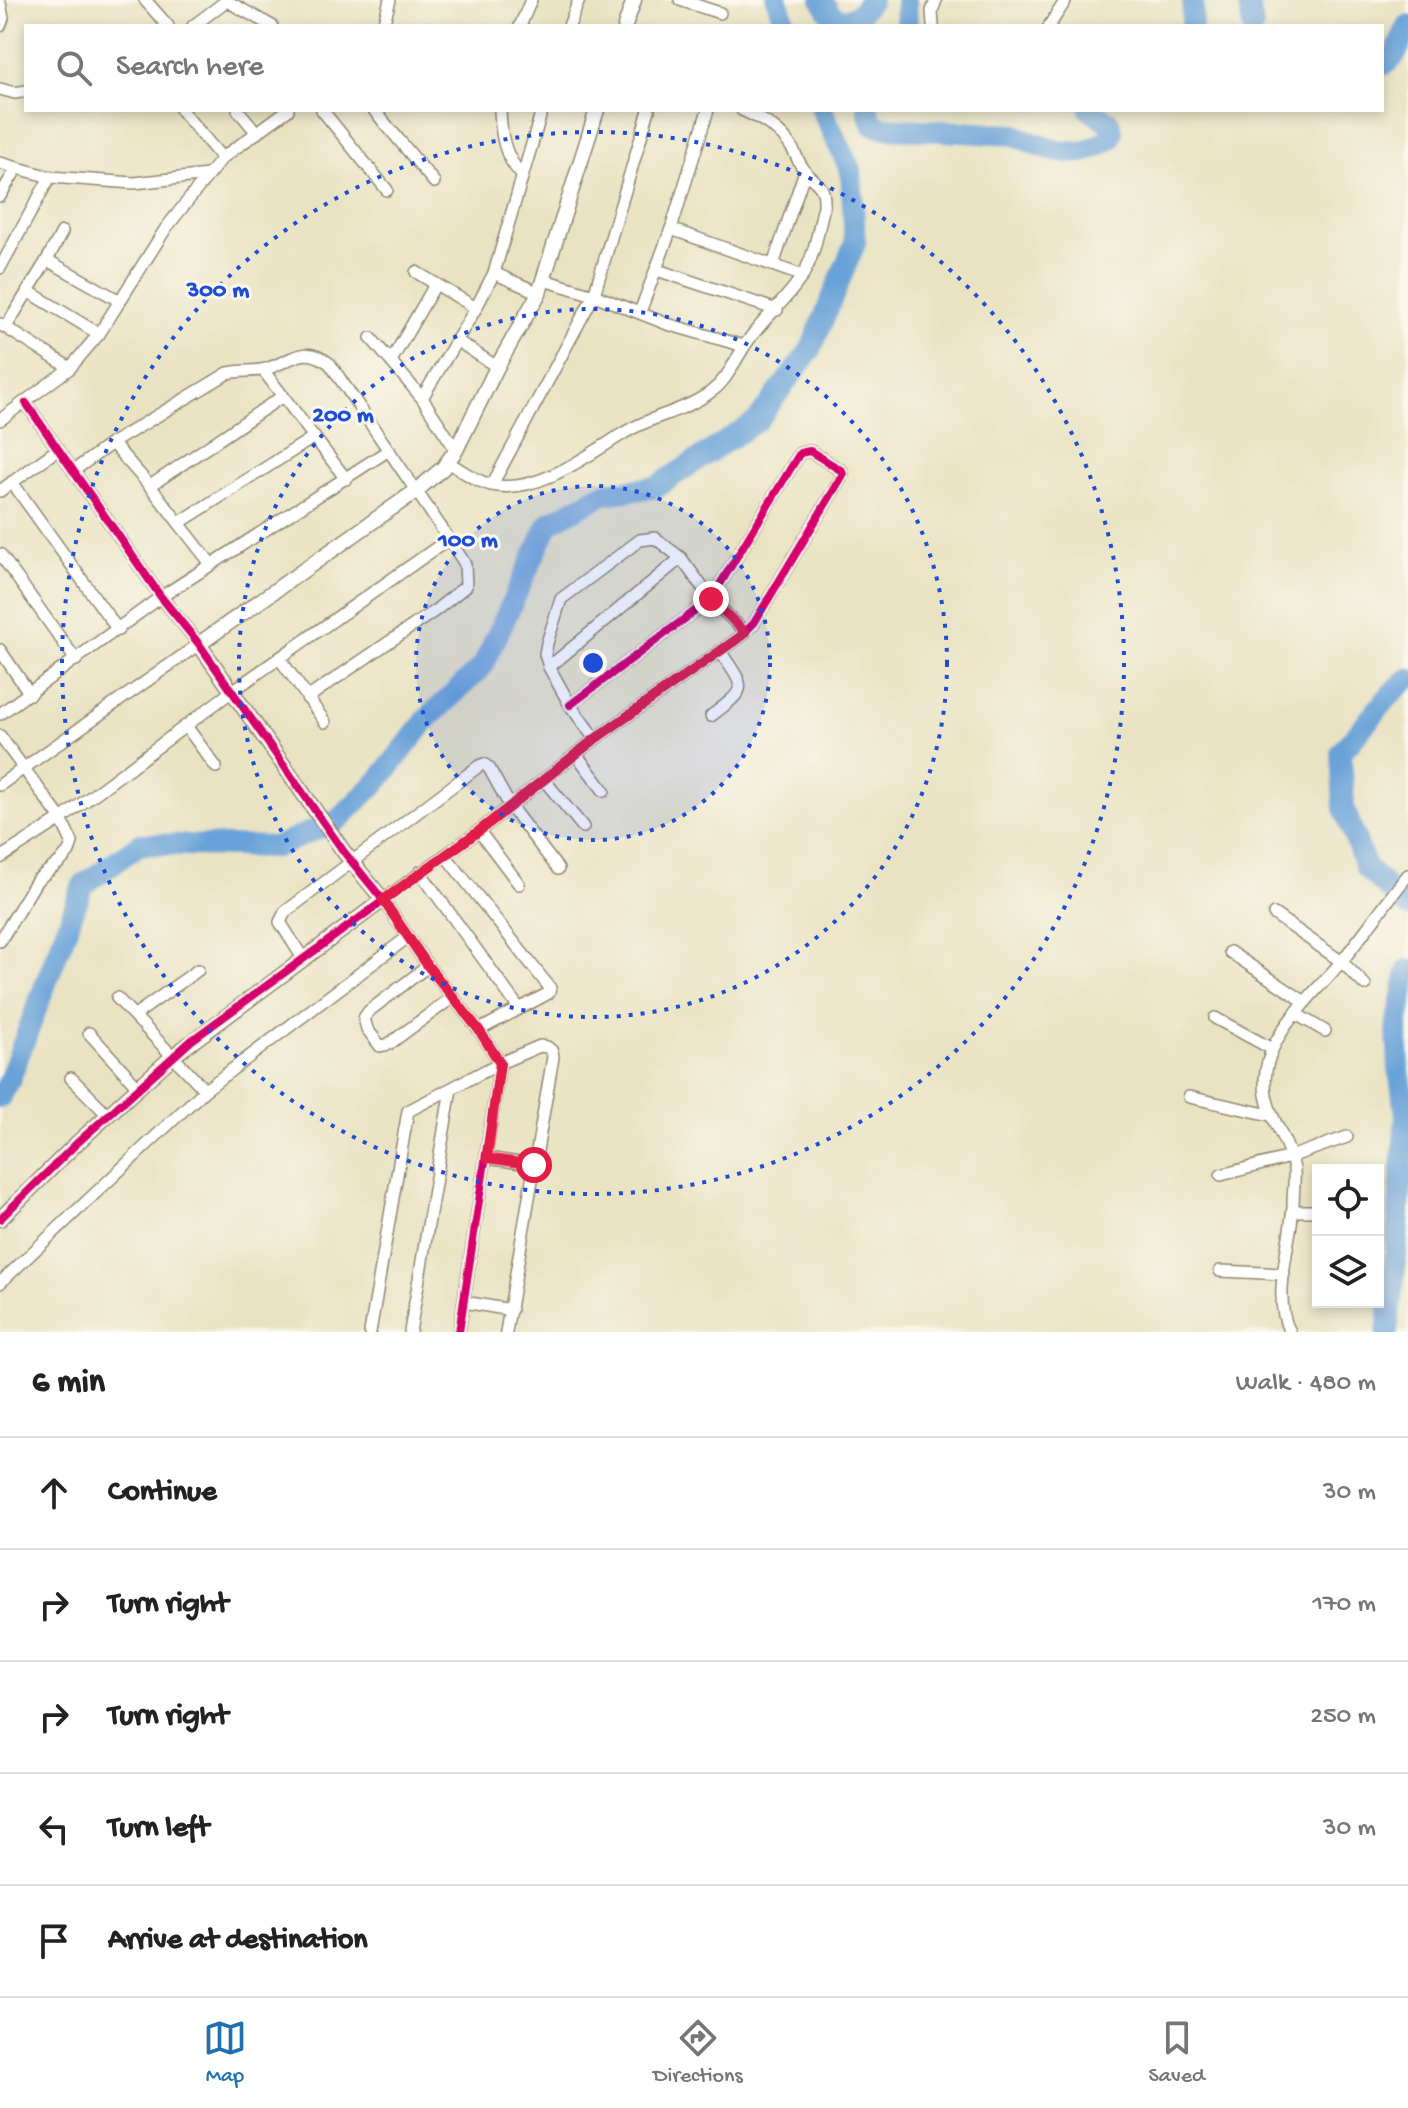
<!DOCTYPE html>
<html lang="en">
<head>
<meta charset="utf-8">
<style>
  body { margin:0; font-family:"Gochi Hand",sans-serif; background:#f2f2f2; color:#222 }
  .controls { position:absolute; right:24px; bottom:24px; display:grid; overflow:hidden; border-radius:0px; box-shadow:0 4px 12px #0003 }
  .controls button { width:72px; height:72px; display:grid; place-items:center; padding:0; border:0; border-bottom:2px solid #e0e0e0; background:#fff; color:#222; font:40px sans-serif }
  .stop { position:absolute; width:24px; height:24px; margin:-18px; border:6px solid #e11d48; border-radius:50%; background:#fff }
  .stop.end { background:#e11d48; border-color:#fff; box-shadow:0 2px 8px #0008 }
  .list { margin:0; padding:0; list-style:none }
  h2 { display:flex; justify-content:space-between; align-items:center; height:104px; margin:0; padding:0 32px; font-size:34px }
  h2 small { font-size:26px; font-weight:400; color:#767676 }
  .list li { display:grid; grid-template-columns:52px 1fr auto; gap:24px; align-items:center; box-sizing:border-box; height:112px; padding:0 32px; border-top:2px solid #e0e0e0 }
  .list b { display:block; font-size:30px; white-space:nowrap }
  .list em { font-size:26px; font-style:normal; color:#767676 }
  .icon { flex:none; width:44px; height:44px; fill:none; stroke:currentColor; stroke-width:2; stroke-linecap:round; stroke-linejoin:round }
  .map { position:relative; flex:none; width:1408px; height:1332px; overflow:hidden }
  .search { position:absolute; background:#fff; box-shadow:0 4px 12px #0003; left:24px; right:24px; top:24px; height:88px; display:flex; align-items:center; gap:20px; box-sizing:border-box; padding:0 28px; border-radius:0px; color:#767676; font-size:30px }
  .sheet { height:664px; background:#fff }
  nav { display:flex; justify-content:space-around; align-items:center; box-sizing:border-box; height:112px; border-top:2px solid #e0e0e0; background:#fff; font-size:22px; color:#767676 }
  nav a { display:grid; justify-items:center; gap:4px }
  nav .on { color:#1f6fb2 }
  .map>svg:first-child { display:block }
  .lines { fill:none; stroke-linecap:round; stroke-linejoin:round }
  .river { stroke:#69a2d8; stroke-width:22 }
  .minor-casing { stroke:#928670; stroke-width:14 }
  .tertiary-casing { stroke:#928670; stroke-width:17 }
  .minor { stroke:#fff; stroke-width:11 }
  .tertiary { stroke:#fff; stroke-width:14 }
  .cycleway-casing { stroke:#fbf7ec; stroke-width:13 }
  .cycleway { stroke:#d6006c; stroke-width:8 }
  .route { stroke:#e11d48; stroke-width:10 }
  .ring { fill:none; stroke:#1d4ed8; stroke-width:4; stroke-dasharray:4 8 }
  .centre { fill:#1d4ed8; stroke:#fbf7ec; stroke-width:4 }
  .ring-label { font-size:24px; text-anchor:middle; font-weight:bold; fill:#1d4ed8; stroke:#fbf7ec; stroke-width:6; stroke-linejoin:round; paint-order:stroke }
</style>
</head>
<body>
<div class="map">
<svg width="1408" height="1332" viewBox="0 0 1408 1332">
  <rect width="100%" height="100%" fill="#fbf7ec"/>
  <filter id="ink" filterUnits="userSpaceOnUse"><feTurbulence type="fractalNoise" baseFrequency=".0125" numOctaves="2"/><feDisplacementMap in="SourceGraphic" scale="16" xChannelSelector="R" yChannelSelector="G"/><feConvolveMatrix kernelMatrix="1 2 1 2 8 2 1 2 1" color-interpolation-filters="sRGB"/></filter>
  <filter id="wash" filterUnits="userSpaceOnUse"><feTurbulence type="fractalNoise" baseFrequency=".006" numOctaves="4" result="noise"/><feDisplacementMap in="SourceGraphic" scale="32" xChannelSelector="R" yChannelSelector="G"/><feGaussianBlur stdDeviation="1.8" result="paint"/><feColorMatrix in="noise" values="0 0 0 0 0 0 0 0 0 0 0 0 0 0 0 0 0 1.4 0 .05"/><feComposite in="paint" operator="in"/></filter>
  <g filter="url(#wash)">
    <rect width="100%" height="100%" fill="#e9e3c3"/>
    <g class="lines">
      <g class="river">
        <polyline points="777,0 786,26"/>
        <polyline points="822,0 832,16 844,21 859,14 871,0"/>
        <polyline points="906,0 907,26"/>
        <polyline points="1248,0 1253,26"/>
        <polyline points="1192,26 1193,0"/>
        <path d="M1382 65C1401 58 1398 41 1408 26"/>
        <path d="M868 110 872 124 886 128 1015 135C1035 144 1063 157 1086 151 1094 149 1102 143 1110 139L1112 133 1109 122 1090 110"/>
        <polyline points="1408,679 1392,693 1341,752 1344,808 1366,868 1408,907"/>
        <polyline points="0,1097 9,1081 83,885 140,844 276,847 338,820 379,780 427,719 483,666 549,523 603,494 656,487 757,421 811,349 855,243 851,171 822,110"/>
        <polyline points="1387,1332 1395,1266 1406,1114 1399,1071 1397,1026 1408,970"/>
      </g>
    </g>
  </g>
  <g filter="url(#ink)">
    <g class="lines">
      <defs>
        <g id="minor">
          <polyline points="145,0 168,26"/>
          <polyline points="225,0 272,26"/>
          <polyline points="680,0 720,13"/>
          <polyline points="0,3 3,18 0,26"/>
          <polyline points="193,26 226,1"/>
          <polyline points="383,26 390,0"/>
          <polyline points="520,26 531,0"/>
          <polyline points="569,26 579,0"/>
          <polyline points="933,26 932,11 936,0"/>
          <polyline points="1049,26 1066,0"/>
          <polyline points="0,89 15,93 26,91"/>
          <polyline points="181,110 222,158"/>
          <polyline points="238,110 257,133"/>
          <polyline points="322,110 387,190"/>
          <polyline points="374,110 434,182"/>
          <path d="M500 110C501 135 504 157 522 175"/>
          <polyline points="0,163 50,177 134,183 208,175"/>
          <polyline points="0,196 17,168"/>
          <polyline points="671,229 803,276"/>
          <polyline points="47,260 120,301"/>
          <polyline points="773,265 805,171"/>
          <polyline points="0,268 50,177"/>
          <polyline points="657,270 777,310"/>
          <polyline points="416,272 476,308"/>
          <polyline points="494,273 539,293"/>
          <polyline points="544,280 594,295 667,324 744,346"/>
          <polyline points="28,291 99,334"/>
          <polyline points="640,312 671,229 708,110"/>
          <polyline points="0,324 70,368"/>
          <polyline points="6,327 47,260 62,232"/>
          <polyline points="371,338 422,398 456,450"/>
          <polyline points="456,340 497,367"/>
          <polyline points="391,361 435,285"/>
          <polyline points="263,370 346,479"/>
          <polyline points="422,398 476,308 494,273 542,110"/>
          <polyline points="0,420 70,368 99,334 166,228 222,158 288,110"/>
          <polyline points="112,443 150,486 211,564"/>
          <path d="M448 462C461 470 475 481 491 485 536 495 587 456 624 433 651 416 686 411 712 391 727 380 734 362 744 347 758 323 786 302 802 276 815 257 818 229 824 206 825 183 817 186 804 170 799 163 796 155 792 148 780 129 762 119 742 110"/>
          <path d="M73 471 112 443 228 373C241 370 255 372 266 369 292 361 304 343 330 364L449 539 465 564 466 586 436 610 307 698"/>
          <polyline points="12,482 118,630"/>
          <polyline points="492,485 594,295 649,110"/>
          <polyline points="150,486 283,396"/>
          <polyline points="0,491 57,450"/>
          <polyline points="179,523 314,437"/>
          <polyline points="0,554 76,660"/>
          <polyline points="0,650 30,694"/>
          <polyline points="280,659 325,722"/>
          <polyline points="549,667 681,558"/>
          <polyline points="0,714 161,597 389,450"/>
          <path d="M711 716C749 687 746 690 720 651"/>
          <polyline points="186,726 216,767"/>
          <polyline points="0,736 61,819 72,842 69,852 61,861 37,880 0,941"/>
          <polyline points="595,739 570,705 549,667 545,654 547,643 561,599 640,540 655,538 681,558 711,599 745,632"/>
          <polyline points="576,754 604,791"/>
          <polyline points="545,781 583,827"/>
          <polyline points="0,785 199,644 161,597 26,403"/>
          <polyline points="479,831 519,884"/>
          <polyline points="445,855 550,988 549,993 479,1030"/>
          <polyline points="0,858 61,819 231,692 449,539"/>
          <polyline points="420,872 518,1007"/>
          <polyline points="1274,914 1342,962 1365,985"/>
          <polyline points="1230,952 1305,1002"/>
          <polyline points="304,960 280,922 285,912 479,766 484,764 489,768 510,806 558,869"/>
          <polyline points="428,966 369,1011 364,1018 367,1029 380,1046 389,1044 453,997"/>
          <polyline points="117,998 205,1090"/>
          <polyline points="1296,1014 1325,1031"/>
          <polyline points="135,1015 198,970"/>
          <polyline points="1215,1018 1272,1049"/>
          <polyline points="89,1033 138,1087"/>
          <polyline points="71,1078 108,1115"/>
          <polyline points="1189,1097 1270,1115"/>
          <polyline points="487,1158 534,1165"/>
          <polyline points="1221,1175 1290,1157 1347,1137"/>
          <polyline points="1293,1211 1318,1211"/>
          <polyline points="1220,1271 1284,1274"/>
          <polyline points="0,1283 205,1090 408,937"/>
          <polyline points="464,1302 511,1310"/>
          <polyline points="370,1332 408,1111 500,1063 540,1046 547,1047 552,1051 553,1057 506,1332"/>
          <polyline points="410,1332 451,1089"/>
          <polyline points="459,1332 500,1063 479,1030 428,966 383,900 479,831 595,739 740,637 754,623 843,475 842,471 810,451 800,453 711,599 570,705"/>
          <path d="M1290 1332C1271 1298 1291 1243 1293 1206 1293 1194 1295 1181 1294 1169 1289 1139 1265 1116 1265 1083 1265 1034 1312 997 1341 962 1364 934 1385 903 1408 875"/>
        </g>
        <g id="tertiary">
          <polyline points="625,26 634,0"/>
          <polyline points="0,1219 76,1144 173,1056 383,900 344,852 199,644 416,491 443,468 456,450 497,367 539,293 597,110"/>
        </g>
      </defs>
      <use href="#minor" class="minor-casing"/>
      <use href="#tertiary" class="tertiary-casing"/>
      <use href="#minor" class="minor"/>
      <use href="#tertiary" class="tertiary"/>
      <defs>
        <g id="cycleway">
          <polyline points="26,403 161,597 199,644 344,852 383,900 428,966 479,1030 500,1063 459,1332"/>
          <polyline points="0,1219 76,1144 192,1040 479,831 595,739 740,637 754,623 843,475 842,471 810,451 800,453 711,599 570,705"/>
        </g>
      </defs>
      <use href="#cycleway" class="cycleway-casing"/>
      <use href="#cycleway" class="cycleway"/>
    </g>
  </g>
  <g class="lines" filter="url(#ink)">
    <polyline class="route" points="534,1165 487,1158 500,1063 479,1030 428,966 383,900 479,831 595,739 740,637 745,632 711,599"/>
  </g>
  <circle cx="593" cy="663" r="177" fill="#1d4ed8" fill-opacity=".12"/>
  <g class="ring">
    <circle cx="593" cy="663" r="177"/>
    <circle cx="593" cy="663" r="354"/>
    <circle cx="593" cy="663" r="531"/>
  </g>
  <circle cx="593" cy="663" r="12" class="centre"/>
  <g class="ring-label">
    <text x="218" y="296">300 m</text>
    <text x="343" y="421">200 m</text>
    <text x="468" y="546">100 m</text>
  </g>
</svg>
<div class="controls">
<button><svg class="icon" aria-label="locate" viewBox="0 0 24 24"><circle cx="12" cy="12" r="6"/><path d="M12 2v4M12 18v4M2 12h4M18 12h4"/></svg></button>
<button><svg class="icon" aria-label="layers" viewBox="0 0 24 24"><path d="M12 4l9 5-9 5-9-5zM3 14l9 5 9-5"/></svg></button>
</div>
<div class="stop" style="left:534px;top:1165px"></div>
<div class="stop end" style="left:711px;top:599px"></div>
<div class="search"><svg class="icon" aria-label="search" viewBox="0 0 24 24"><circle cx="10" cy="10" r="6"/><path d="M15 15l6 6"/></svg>Search here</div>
</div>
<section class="sheet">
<h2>6 min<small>Walk · 480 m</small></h2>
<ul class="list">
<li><svg class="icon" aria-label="ahead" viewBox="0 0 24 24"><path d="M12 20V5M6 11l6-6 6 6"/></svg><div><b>Continue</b></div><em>30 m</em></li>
<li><svg class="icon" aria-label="right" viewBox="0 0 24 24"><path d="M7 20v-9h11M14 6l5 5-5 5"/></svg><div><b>Turn right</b></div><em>170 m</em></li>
<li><svg class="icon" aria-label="right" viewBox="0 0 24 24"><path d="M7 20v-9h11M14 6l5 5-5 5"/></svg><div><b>Turn right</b></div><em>250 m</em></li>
<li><svg class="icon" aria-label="left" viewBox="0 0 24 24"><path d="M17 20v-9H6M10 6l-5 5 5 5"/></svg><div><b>Turn left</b></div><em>30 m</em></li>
<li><svg class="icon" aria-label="arrive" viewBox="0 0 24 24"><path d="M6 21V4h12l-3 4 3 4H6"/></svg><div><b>Arrive at destination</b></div></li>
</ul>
</section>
<nav>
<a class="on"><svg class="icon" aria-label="map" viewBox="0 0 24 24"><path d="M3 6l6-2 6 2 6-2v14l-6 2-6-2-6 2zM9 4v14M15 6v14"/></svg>Map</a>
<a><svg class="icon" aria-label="directions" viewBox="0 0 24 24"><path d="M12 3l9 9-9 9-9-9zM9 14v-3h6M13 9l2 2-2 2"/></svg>Directions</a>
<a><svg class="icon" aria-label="saved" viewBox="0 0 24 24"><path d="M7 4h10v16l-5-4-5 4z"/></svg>Saved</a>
</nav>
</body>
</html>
